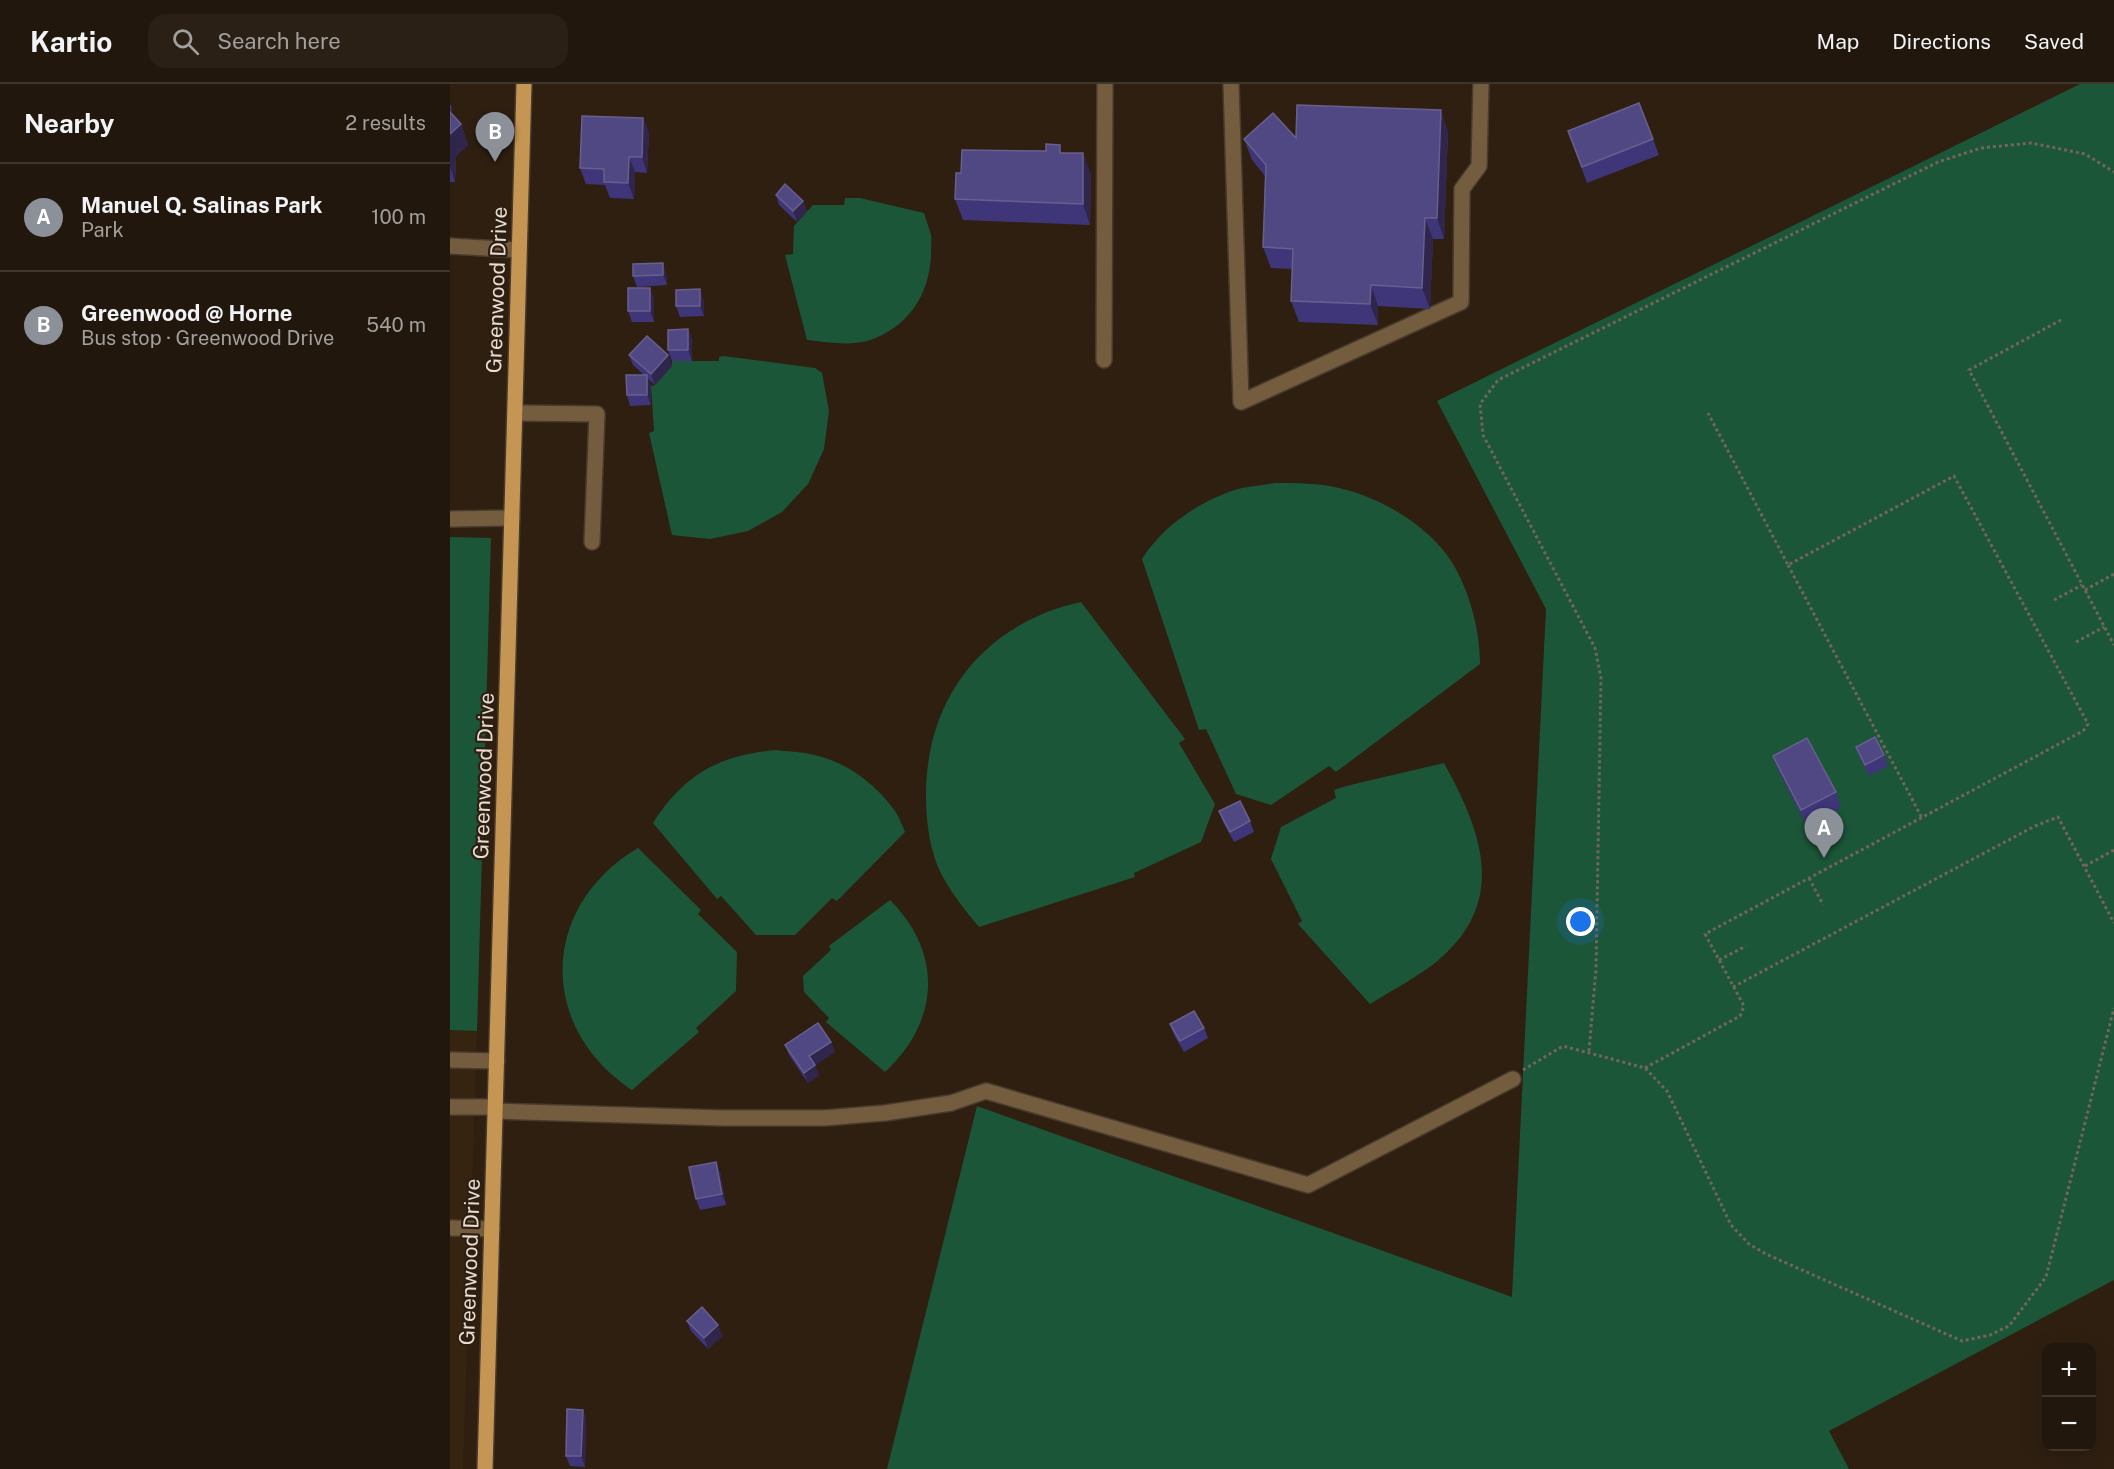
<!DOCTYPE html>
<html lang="en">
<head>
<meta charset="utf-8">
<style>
  body { margin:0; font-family:"Public Sans",sans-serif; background:#2a2016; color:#f1f3f6 }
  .controls { position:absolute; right:18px; bottom:18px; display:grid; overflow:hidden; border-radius:12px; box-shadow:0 6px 24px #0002 }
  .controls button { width:54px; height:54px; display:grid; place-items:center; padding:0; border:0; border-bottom:2px solid #3f362e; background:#22170d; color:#f1f3f6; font:30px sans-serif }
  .you { position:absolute; left:1131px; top:838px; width:21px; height:21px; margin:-15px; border:4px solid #fff; border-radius:50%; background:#1a73e8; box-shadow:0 0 0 9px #1a73e833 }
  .badge { display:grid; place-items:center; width:39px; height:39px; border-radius:50%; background:#8c9099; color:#fff; font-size:20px; font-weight:700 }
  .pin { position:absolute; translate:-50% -50px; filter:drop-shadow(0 2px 3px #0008) }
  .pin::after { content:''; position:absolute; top:32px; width:21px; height:18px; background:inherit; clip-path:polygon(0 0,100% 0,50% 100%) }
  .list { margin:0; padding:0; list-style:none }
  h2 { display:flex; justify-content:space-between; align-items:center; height:78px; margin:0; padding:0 24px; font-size:26px }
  h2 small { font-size:20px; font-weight:400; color:#a29f9d }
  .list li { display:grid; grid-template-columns:39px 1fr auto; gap:18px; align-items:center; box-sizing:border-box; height:108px; padding:0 24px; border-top:2px solid #3f362e }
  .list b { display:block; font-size:22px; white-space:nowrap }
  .list p { margin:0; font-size:20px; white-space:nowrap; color:#a29f9d }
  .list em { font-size:20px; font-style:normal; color:#a29f9d }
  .icon { flex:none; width:33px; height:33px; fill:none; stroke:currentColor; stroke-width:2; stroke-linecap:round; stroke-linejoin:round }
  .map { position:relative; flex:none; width:1664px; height:1385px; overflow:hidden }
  header { display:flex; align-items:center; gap:36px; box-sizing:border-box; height:84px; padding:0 30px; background:#22170d; border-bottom:2px solid #3f362e }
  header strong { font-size:28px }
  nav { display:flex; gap:33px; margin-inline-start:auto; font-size:21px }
  .search { width:420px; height:54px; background:#2a2016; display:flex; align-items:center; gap:15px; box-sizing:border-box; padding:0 21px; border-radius:18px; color:#a29f9d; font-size:22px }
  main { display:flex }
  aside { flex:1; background:#22170d }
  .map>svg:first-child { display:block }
  .built { fill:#372410 }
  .green { fill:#1c5638 }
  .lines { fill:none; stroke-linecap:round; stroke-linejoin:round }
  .minor-casing { stroke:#483a2c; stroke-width:18 }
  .major-casing { stroke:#483a2c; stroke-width:18 }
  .path { stroke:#726559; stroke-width:3; stroke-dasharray:3 3; stroke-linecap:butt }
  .minor { stroke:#745c3e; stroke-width:15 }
  .major { stroke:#c59553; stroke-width:15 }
  .wall { fill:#3e3679 }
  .shaded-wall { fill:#30254b }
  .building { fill:#504883; stroke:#685f8f; stroke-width:1.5 }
  .labels { text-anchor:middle; stroke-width:4.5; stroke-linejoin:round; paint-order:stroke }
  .street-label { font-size:21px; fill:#e7ddd4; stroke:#2e1f11 }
</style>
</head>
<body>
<header>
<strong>Kartio</strong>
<div class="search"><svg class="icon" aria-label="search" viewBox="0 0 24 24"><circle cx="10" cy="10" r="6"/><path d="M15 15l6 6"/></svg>Search here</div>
<nav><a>Map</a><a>Directions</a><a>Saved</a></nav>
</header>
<main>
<aside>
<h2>Nearby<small>2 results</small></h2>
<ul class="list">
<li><span class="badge">A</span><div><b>Manuel Q. Salinas Park</b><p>Park</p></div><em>100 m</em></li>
<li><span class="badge">B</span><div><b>Greenwood @ Horne</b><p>Bus stop · Greenwood Drive</p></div><em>540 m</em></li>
</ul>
</aside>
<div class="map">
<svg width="1664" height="1385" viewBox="0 0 1664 1385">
  <rect width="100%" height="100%" fill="#2e1f11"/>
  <polygon class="built" points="0,946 27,947 13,1385 0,1385"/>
  <g class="green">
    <polygon points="1630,0 1664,0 1664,1196 1379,1347 1399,1385 437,1385 527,1022 1062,1213 1096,525 987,317"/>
    <path d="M395 114H410L474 129C476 136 479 144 481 151 482 157 481 164 481 170 480 211 457 245 417 257 399 262 376 258 357 256L335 171 343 170 344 142 363 121H394Z"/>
    <polygon points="273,272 365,284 372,289 379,327 374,365 358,400 332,428 298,447 260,455 222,451 199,349 204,347 201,302 205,301 222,282 222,277 269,277 269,273"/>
    <path d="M825 399C846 399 868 399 889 404 929 413 972 438 997 471 1018 500 1030 544 1030 580L886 688 879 682 821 721 786 710 756 645 749 646 692 475C713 441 754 414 792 404 803 402 814 401 825 399Z"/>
    <polygon points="0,453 41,454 27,947 0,946"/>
    <path d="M631 518 735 655 729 659 765 720 751 758 684 789 685 793 529 843C514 825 498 805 488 783 479 761 476 735 476 711 476 613 535 539 631 518Z"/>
    <path d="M325 666C341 668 359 668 375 674 402 682 429 704 445 727 449 733 452 741 455 748L387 817 382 814 345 851H306L271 812 267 815 203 739C234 691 267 672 325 666Z"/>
    <path d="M994 679C1030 745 1058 813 993 872 972 891 944 905 920 920L848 840 852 837 821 775 831 743 886 714 884 706 896 702Z"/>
    <path d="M188 764 251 826 248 830 287 868 286 907 246 944 249 948 182 1006C87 943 90 822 188 764Z"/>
    <path d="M440 816C493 869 490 937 435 988L376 938 379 934 354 908 353 892 381 866 379 862Z"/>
  </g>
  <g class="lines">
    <defs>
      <g id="minor">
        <polyline points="781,0 791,318 1011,218 1012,105 1029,82 1031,0"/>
        <polyline points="0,162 69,166"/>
        <polyline points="654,276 655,0"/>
        <polyline points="65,329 147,330 142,458"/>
        <polyline points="0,435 62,434"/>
        <polyline points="0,976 47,977"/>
        <polyline points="0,1023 45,1023"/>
        <polyline points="45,1027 274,1034 374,1034 435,1029 501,1019 536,1007 858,1101 1063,995"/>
        <polyline points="0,1144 42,1145"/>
      </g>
      <polyline id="major" points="35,1385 74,0"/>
    </defs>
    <use href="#minor" class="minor-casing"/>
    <use href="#major" class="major-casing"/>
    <g class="path">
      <polyline points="1611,236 1519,286 1664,561"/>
      <polyline points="1338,481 1472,734"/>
      <polyline points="1635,506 1664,490"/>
      <polyline points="1604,516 1632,501"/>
      <polyline points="1626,558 1654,543"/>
      <polyline points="1635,782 1664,766"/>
      <polyline points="1359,794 1373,821"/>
      <polyline points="1269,876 1296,862"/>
      <polyline points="1283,903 1585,742 1608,733 1664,839"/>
      <polyline points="1139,967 1146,885 1151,594 1145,564 1033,351 1030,320 1048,296 1488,78 1531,64 1581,59 1635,70 1664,88"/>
      <polyline points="1195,984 1290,932 1294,922 1255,850 1633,647 1638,640 1504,392 1338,481 1258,329"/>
      <polyline points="1073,986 1113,962 1195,984 1217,1007 1281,1141 1299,1160 1316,1170 1512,1257 1540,1251 1559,1242 1596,1193 1664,924"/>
    </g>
    <use href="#minor" class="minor"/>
    <use href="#major" class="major"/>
  </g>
  <g class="wall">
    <polygon points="0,20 2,24 1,29 11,40 18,61 6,72 5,98 0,98"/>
    <polygon points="193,34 199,49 197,89 185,88 184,115 160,114 155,101 136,100 130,84"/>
    <polygon points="998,47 994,155 983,155 980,225 928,222 928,241 849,238 841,217 842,185 821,184 813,163 815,92 802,76 794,55 846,54"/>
    <polygon points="1118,47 1203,55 1209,71 1137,99"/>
    <polygon points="613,69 641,90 640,141 513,136 505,115 511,89"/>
    <polygon points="326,111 353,117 357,127 347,138 329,121"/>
    <polygon points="216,189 217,201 187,203 183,192"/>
    <polygon points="204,214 204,238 182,238 178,227"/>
    <polygon points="254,216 254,232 230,233 226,222"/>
    <polygon points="238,245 242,256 242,277 222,277 218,266"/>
    <polygon points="179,271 218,271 222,282 205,301 198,295 201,302 201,321 180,322 177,311 194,291 183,281"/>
    <polygon points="1406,663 1434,671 1438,682 1419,692 1410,674"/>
    <polygon points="1323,672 1386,708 1391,724 1357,742 1329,688"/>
    <polygon points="769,727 800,737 804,748 784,758 773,738"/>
    <polygon points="720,940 754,944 758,954 734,968 724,951"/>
    <polygon points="381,958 385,968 365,981 369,992 358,999 339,971 335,961"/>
    <polygon points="270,1088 276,1121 250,1126 246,1115"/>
    <polygon points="237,1237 268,1241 272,1252 258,1265 241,1247"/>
    <polygon points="133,1326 136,1336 135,1383 120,1382 116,1372"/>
  </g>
  <g class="shaded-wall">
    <polygon points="991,26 998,47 994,155 987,134"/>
    <polygon points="193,34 199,49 197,89 192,73"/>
    <polygon points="11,40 18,61 6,72 5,98 0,83 0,50"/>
    <polygon points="633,69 641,90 640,141 633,120"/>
    <polygon points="179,73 185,88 184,115 178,99"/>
    <polygon points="353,117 357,127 347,138 343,127"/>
    <polygon points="975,134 983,155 980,225 972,204"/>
    <polygon points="213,179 216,189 217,201 213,191"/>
    <polygon points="921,201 928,222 928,241 920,220"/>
    <polygon points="200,204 204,214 204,238 200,227"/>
    <polygon points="250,205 254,216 254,232 250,222"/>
    <polygon points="238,245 242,256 242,277 238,266"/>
    <polygon points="218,271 222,282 205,301 201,290"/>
    <polygon points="197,291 201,302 201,321 197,311"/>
    <polygon points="381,958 385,968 363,983 359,972"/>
    <polygon points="365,981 369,992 358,999 354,989"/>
    <polygon points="266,1078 270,1088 276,1121 272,1110"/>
    <polygon points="268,1241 272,1252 258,1265 254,1254"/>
    <polygon points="133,1326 136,1336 135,1383 131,1372"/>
  </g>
  <g class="building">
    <polygon points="1189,19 1203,55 1132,83 1118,47"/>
    <polygon points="847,21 991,26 987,134 975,134 972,204 921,201 920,220 841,217 843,165 813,163 816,81 794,55 823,29 846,54"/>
    <polygon points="0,28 11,40 0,50"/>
    <polygon points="132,32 193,34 192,73 179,73 178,99 154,98 154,85 130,84"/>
    <polygon points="596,60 610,61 610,69 633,69 633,120 505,115 506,89 511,89 512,66 596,67"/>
    <polygon points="335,100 353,117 343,127 326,111"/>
    <polygon points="213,179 213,191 183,192 183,180"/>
    <rect x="178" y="204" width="22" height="23"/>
    <polygon points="250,205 250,222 226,222 226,206"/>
    <polygon points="238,245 238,266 218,266 218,246"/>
    <polygon points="197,252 218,271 201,290 179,271"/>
    <polygon points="176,291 197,291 197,311 177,311"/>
    <polygon points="1425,653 1434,671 1415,681 1406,663"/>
    <polygon points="1357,654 1386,708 1351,726 1323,672"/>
    <polygon points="790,717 800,737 780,748 769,727"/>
    <polygon points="744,927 754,944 730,957 720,940"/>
    <polygon points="368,939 381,958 359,972 365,981 354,989 335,961"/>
    <polygon points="266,1078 272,1110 246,1115 239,1083"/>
    <polygon points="252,1223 268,1241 254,1254 237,1237"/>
    <polygon points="117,1325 133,1326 131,1372 116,1372"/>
  </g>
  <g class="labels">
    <g class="street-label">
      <text transform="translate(47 206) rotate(-88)" y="7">Greenwood Drive</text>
      <text transform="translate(34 692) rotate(-88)" y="7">Greenwood Drive</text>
      <text transform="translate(20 1178) rotate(-88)" y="7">Greenwood Drive</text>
    </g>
  </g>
</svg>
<div class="controls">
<button>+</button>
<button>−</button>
</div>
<div class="you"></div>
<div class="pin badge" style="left:1374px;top:774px">A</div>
<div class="pin badge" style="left:45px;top:78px">B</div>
</div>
</main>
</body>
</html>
